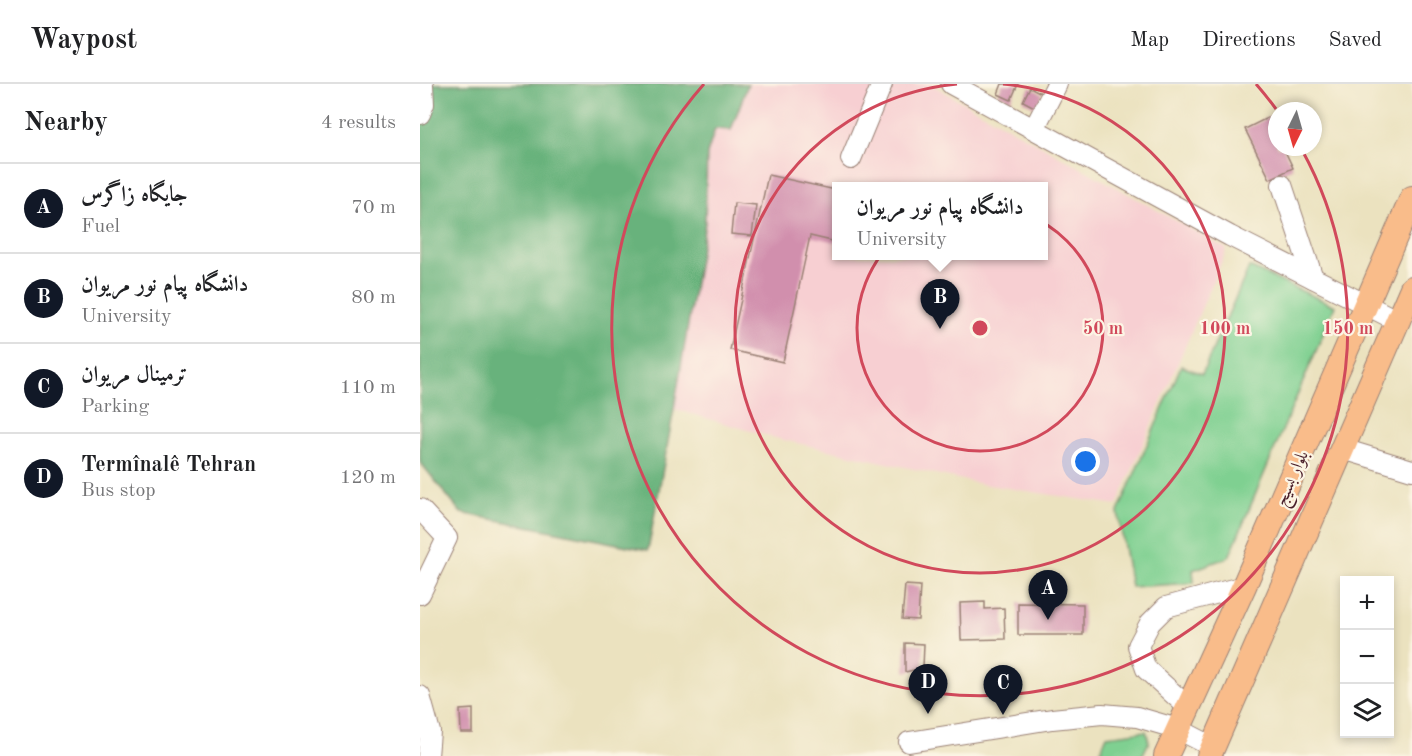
<!DOCTYPE html>
<html lang="en">
<head>
<meta charset="utf-8">
<style>
  body { margin:0; font-family:"Old Standard TT",Amiri,serif; background:#f2f2f2; color:#202124 }
  .controls { position:absolute; right:18px; bottom:18px; display:grid; overflow:hidden; border-radius:0px; box-shadow:0 3px 9px #0003 }
  .controls button { width:54px; height:54px; display:grid; place-items:center; padding:0; border:0; border-bottom:2px solid #e0e0e0; background:#fff; color:#202124; font:30px sans-serif }
  .compass { position:absolute; left:848px; top:18px; width:54px; height:54px; border-radius:50%; background:#fff; box-shadow:0 3px 9px #0003; rotate:185deg }
  .you { position:absolute; left:666px; top:378px; width:21px; height:21px; margin:-15px; border:4px solid #fff; border-radius:50%; background:#1a73e8; box-shadow:0 0 0 9px #1a73e833 }
  .badge { display:grid; place-items:center; width:39px; height:39px; border-radius:50%; background:#111827; color:#fff; font-size:20px; font-weight:700 }
  .pin { position:absolute; translate:-50% -50px; filter:drop-shadow(0 2px 3px #0008) }
  .pin::after { content:''; position:absolute; top:32px; width:21px; height:18px; background:inherit; clip-path:polygon(0 0,100% 0,50% 100%) }
  .popup { position:absolute; left:412px; top:98px; width:216px; height:78px; box-sizing:border-box; display:grid; place-content:center; border-radius:0px; background:#fff; filter:drop-shadow(0 2px 4px #0005); font-size:20px; white-space:nowrap; color:#757577 }
  .popup b { font-size:22px; color:#202124 }
  .popup::after { content:''; position:absolute; left:50%; top:100%; margin-left:-12px; border:12px solid transparent; border-top-color:#fff }
  .list { margin:0; padding:0; list-style:none }
  h2 { display:flex; justify-content:space-between; align-items:center; height:78px; margin:0; padding:0 24px; font-size:26px }
  h2 small { font-size:20px; font-weight:400; color:#757577 }
  .list li { display:grid; grid-template-columns:39px 1fr auto; gap:18px; align-items:center; box-sizing:border-box; height:90px; padding:0 24px; border-top:2px solid #e0e0e0 }
  .list b { display:block; font-size:22px; white-space:nowrap }
  .list p { margin:0; font-size:20px; white-space:nowrap; color:#757577 }
  .list em { font-size:20px; font-style:normal; color:#757577 }
  .icon { flex:none; width:33px; height:33px; fill:none; stroke:currentColor; stroke-width:2; stroke-linecap:round; stroke-linejoin:round }
  .map { position:relative; flex:none; width:992px; height:672px; overflow:hidden }
  header { display:flex; align-items:center; gap:36px; box-sizing:border-box; height:84px; padding:0 30px; background:#fff; border-bottom:2px solid #e0e0e0 }
  header strong { font-size:28px }
  nav { display:flex; gap:33px; margin-inline-start:auto; font-size:21px }
  main { display:flex }
  aside { flex:1; background:#fff }
  .map>svg:first-child { display:block }
  .built { fill:#f7cfd2; fill-rule:evenodd }
  .green { fill:#7fd091; stroke:#64785e; stroke-width:1.5 }
  .forest { fill:#67b27b; stroke:#586853; stroke-width:1.5 }
  .building { fill:#d18fad }
  .lines { fill:none; stroke-linecap:round; stroke-linejoin:round }
  .minor-casing { stroke:#9a8075; stroke-width:22 }
  .major-casing { stroke:#9a8075; stroke-width:26 }
  .minor { stroke:#fff; stroke-width:20 }
  .major { stroke:#f9bc8a; stroke-width:24 }
  .ring { fill:none; stroke:#d1495b; stroke-width:3 }
  .labels { text-anchor:middle; stroke-width:4.5; stroke-linejoin:round; paint-order:stroke }
  .street-label { font-size:18px; fill:#4a1f2b; stroke:#fcf5e5 }
  .centre { fill:#d1495b; stroke:#fcf5e5; stroke-width:3 }
  .ring-label { font-size:18px; text-anchor:middle; font-weight:bold; fill:#d1495b; stroke:#fcf5e5; stroke-width:4.5; stroke-linejoin:round; paint-order:stroke }
</style>
</head>
<body>
<header>
<strong>Waypost</strong>
<nav><a>Map</a><a>Directions</a><a>Saved</a></nav>
</header>
<main>
<aside>
<h2>Nearby<small>4 results</small></h2>
<ul class="list">
<li><span class="badge">A</span><div><b>جایگاه زاگرس</b><p>Fuel</p></div><em>70 m</em></li>
<li><span class="badge">B</span><div><b>دانشگاه پیام نور مریوان</b><p>University</p></div><em>80 m</em></li>
<li><span class="badge">C</span><div><b>ترمینال مریوان</b><p>Parking</p></div><em>110 m</em></li>
<li><span class="badge">D</span><div><b>Termînalê Tehran</b><p>Bus stop</p></div><em>120 m</em></li>
</ul>
</aside>
<div class="map">
<svg width="992" height="672" viewBox="0 0 992 672">
  <rect width="100%" height="100%" fill="#fcf5e5"/>
  <filter id="ink" filterUnits="userSpaceOnUse"><feTurbulence type="fractalNoise" baseFrequency=".0167" numOctaves="2"/><feDisplacementMap in="SourceGraphic" scale="12" xChannelSelector="R" yChannelSelector="G"/><feConvolveMatrix kernelMatrix="1 2 1 2 8 2 1 2 1" color-interpolation-filters="sRGB"/></filter>
  <filter id="wash" filterUnits="userSpaceOnUse"><feTurbulence type="fractalNoise" baseFrequency=".008" numOctaves="4" result="noise"/><feDisplacementMap in="SourceGraphic" scale="24" xChannelSelector="R" yChannelSelector="G"/><feGaussianBlur stdDeviation="1.35" result="paint"/><feColorMatrix in="noise" values="0 0 0 0 0 0 0 0 0 0 0 0 0 0 0 0 0 1.4 0 .05"/><feComposite in="paint" operator="in"/></filter>
  <g filter="url(#wash)">
    <rect width="100%" height="100%" fill="#ebe2bf"/>
    <path class="built" d="M328 0H510L807 165 697 421 561 400 359 355 254 325 285 139 287 70 295 45 311 46ZM416 103H624V172H416Z"/>
    <g class="green">
      <polygon points="829,183 915,222 809,473 773,486 774,499 711,503 698,428 761,282 782,290"/>
      <polygon points="726,647 729,658 722,672 678,672 687,652"/>
    </g>
    <polygon class="forest" points="0,0 328,0 311,46 295,45 287,70 285,139 254,325 228,466 41,429 0,378"/>
    <g id="blocks">
      <g class="building">
        <polygon points="582,0 598,0 591,16 578,10"/>
        <polygon points="610,3 623,10 616,24 603,17"/>
        <polygon points="857,29 857,63 863,63 873,84 850,95 825,45"/>
        <polygon points="348,91 416,106 416,158 390,152 363,278 310,266"/>
        <polygon points="314,119 336,121 332,152 311,150"/>
        <polygon points="485,501 500,502 498,536 482,535"/>
        <polygon points="565,518 565,525 584,524 585,555 541,556 540,519"/>
        <polygon points="598,519 663,520 663,551 598,551"/>
        <polygon points="485,559 504,560 503,584 485,588"/>
        <polygon points="53,625 53,649 41,649 40,626"/>
      </g>
    </g>
  </g>
  <g filter="url(#ink)">
    <use href="#blocks" fill-opacity="0" stroke="#9a8075" stroke-width="1.5"/>
    <g class="lines">
      <defs>
        <g id="minor">
          <polyline points="531,0 810,152 978,237"/>
          <polyline points="0,30 4,20 3,0"/>
          <polyline points="614,45 637,0"/>
          <polyline points="431,75 462,0"/>
          <polyline points="862,101 893,194"/>
          <polyline points="923,365 992,386"/>
          <polyline points="0,425 27,454 0,510"/>
          <polyline points="0,612 10,648 8,672"/>
          <polyline points="769,624 726,585 718,562 730,539 746,523 824,502"/>
          <polyline points="489,658 632,635 682,630 717,633 758,645 793,663"/>
        </g>
        <g id="major">
          <polyline points="746,672 824,502 992,114"/>
          <polyline points="789,672 992,204"/>
        </g>
      </defs>
      <use href="#minor" class="minor-casing"/>
      <use href="#major" class="major-casing"/>
      <use href="#minor" class="minor"/>
      <use href="#major" class="major"/>
    </g>
  </g>
  <g class="ring">
    <circle cx="560" cy="244" r="123"/>
    <path d="M583 0A245 245 0 1 1 537 0"/>
    <path d="M836 0A368 368 0 0 1 856 25M882 66A368 368 0 1 1 284 0"/>
  </g>
  <g class="labels">
    <g class="street-label">
      <text transform="translate(871 394) rotate(-66)" y="6">بلوار بسیج</text>
    </g>
  </g>
  <circle cx="560" cy="244" r="9" class="centre"/>
  <g class="ring-label">
    <text x="683" y="250">50 m</text>
    <text x="805" y="250">100 m</text>
    <text x="928" y="250">150 m</text>
  </g>
</svg>
<div class="controls">
<button>+</button>
<button>−</button>
<button><svg class="icon" aria-label="layers" viewBox="0 0 24 24"><path d="M12 4l9 5-9 5-9-5zM3 14l9 5 9-5"/></svg></button>
</div>
<svg class="compass" viewBox="-18 -18 36 36"><path d="M0-13l5 13h-10z" fill="#e53935"/><path d="M0 13l5-13h-10z" fill="#757577"/></svg>
<div class="you"></div>
<div class="pin badge" style="left:628px;top:536px">A</div>
<div class="pin badge" style="left:520px;top:245px">B</div>
<div class="popup"><b>دانشگاه پیام نور مریوان</b>University</div>
<div class="pin badge" style="left:583px;top:631px">C</div>
<div class="pin badge" style="left:508px;top:630px">D</div>
</div>
</main>
</body>
</html>
